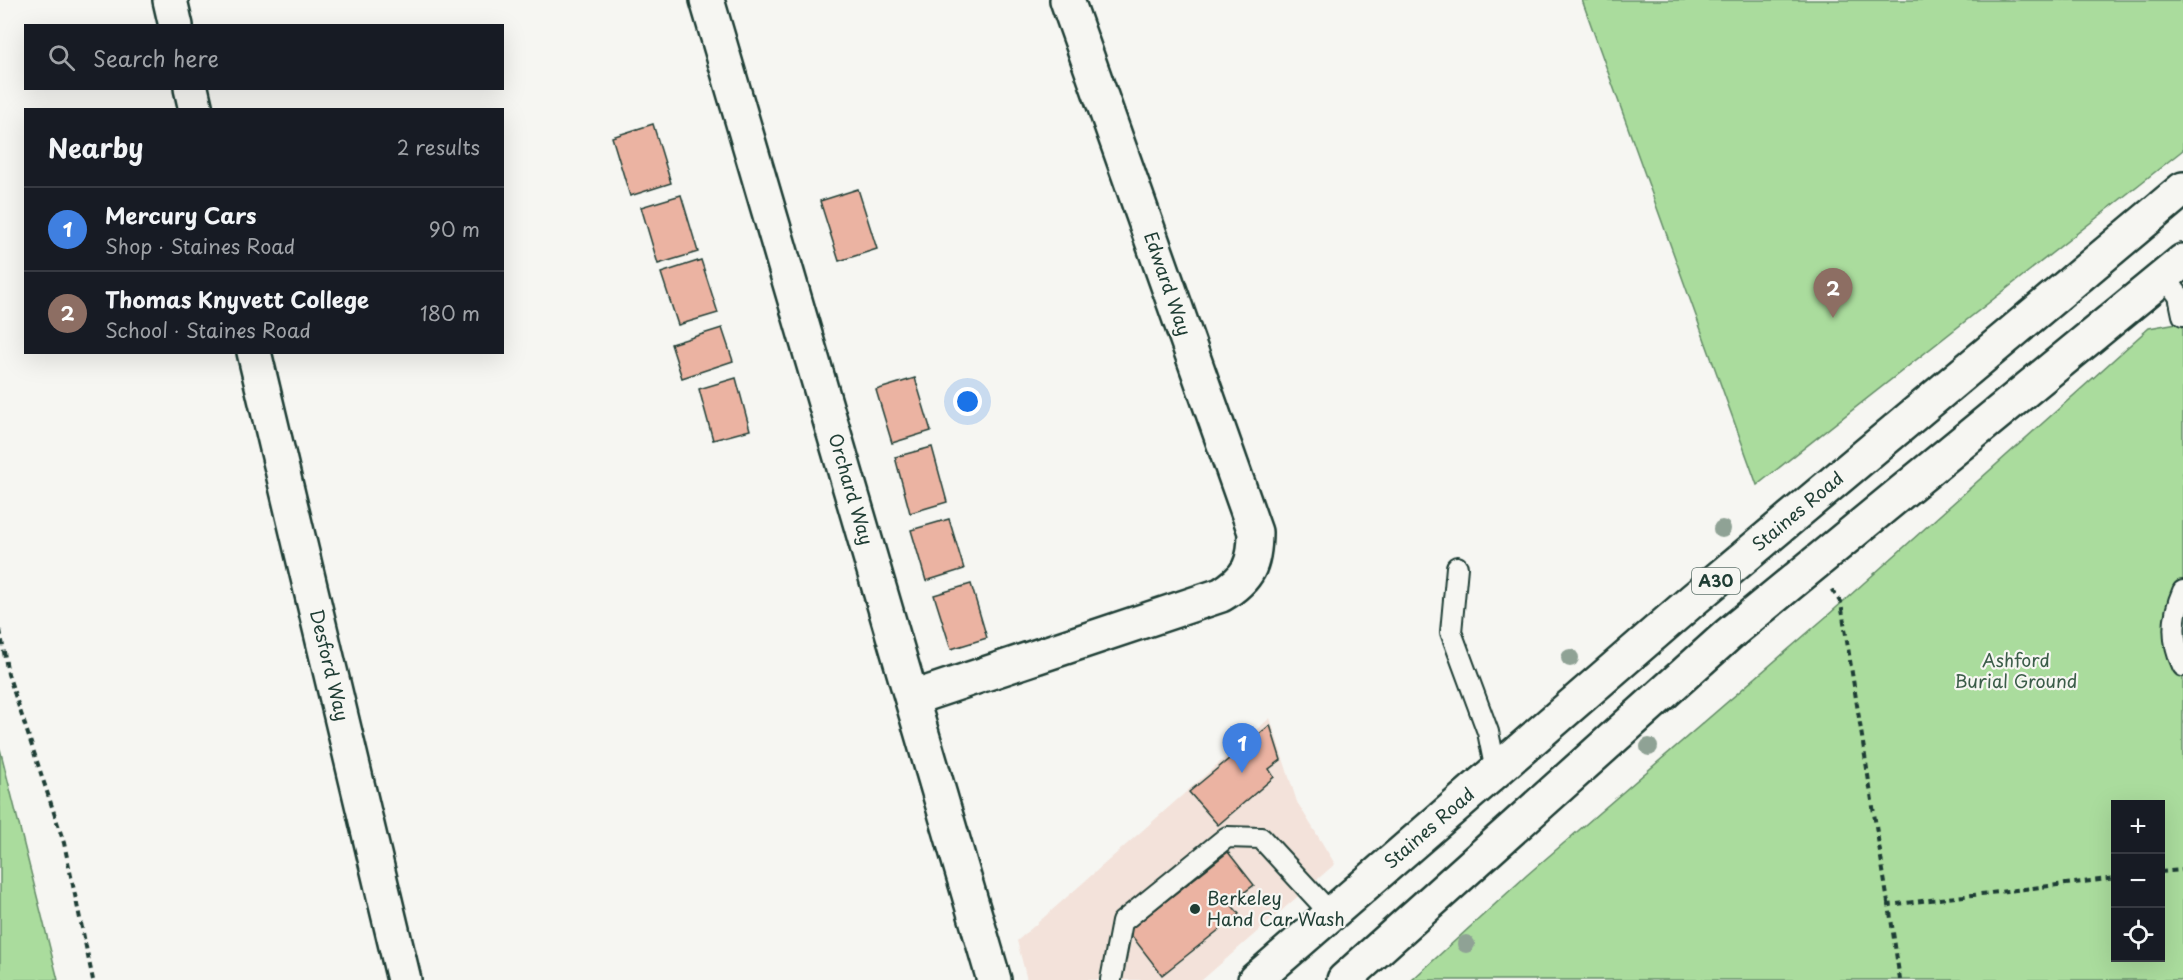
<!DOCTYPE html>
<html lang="en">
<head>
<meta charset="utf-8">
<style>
  body { margin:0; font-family:"Playpen Sans",sans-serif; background:#242831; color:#f1f3f6 }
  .controls { position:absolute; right:18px; bottom:18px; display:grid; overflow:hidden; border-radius:0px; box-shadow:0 6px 24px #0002 }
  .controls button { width:54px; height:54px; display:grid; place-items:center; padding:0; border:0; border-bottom:2px solid #363941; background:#171b24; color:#f1f3f6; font:30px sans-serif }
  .you { position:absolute; left:968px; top:402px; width:21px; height:21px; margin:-15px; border:4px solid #fff; border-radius:50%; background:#1a73e8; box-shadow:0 0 0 9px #1a73e833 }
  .badge { display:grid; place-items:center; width:39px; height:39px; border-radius:50%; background:#92a19f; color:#fff; font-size:20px; font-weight:700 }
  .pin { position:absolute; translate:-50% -50px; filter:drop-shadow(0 2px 3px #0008) }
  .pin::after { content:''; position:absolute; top:32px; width:21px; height:18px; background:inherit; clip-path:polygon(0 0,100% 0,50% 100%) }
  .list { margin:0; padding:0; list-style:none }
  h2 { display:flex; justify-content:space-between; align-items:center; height:78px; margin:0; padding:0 24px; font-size:26px }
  h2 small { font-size:20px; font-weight:400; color:#9ea1a6 }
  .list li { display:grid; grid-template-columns:39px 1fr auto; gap:18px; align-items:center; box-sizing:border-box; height:84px; padding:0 24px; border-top:2px solid #363941 }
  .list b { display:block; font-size:22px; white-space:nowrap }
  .list p { margin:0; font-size:20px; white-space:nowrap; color:#9ea1a6 }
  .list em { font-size:20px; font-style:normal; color:#9ea1a6 }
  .icon { flex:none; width:33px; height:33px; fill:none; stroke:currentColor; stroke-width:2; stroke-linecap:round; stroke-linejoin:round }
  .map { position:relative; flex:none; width:2183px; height:980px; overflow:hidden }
  .search { position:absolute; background:#171b24; box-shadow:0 6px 24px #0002; left:24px; top:24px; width:480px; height:66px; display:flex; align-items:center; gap:15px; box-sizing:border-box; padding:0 21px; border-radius:0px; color:#9ea1a6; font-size:22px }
  .panel { position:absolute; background:#171b24; box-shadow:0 6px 24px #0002; left:24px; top:108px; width:480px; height:246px; border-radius:0px }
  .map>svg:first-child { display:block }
  .built { fill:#f3e2da }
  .green { fill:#aadc9d; stroke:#648c68; stroke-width:1.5; fill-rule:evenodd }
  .building { fill:#ebb3a2; stroke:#1f3d34; stroke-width:1.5 }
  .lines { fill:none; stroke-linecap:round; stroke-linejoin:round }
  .service-casing { stroke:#1f3d34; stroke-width:24 }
  .minor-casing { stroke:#1f3d34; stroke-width:38 }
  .trunk-casing { stroke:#1f3d34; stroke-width:38 }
  .path { stroke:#1f3d34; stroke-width:4; stroke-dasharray:6 4.5; stroke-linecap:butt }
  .service { stroke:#f6f6f2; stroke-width:20 }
  .minor { stroke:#f6f6f2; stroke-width:33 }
  .trunk { stroke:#f6f6f2; stroke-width:33 }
  .tree { fill:#8fa295 }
  .poi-dot { fill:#1f3d34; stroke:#f6f6f2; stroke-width:2 }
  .labels { text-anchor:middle; stroke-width:4.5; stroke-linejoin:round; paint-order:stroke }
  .shield { fill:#f6f6f2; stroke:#60746d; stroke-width:1.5 }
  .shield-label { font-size:16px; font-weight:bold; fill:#1f3d34 }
  .street-label { font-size:18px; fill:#1f3d34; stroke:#f6f6f2 }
  .park-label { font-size:18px; fill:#3b5d49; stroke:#f6f6f2 }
  .poi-label { font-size:18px; fill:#1f3d34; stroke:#f6f6f2; text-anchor:start }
</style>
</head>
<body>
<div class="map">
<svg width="2183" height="980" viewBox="0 0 2183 980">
  <rect width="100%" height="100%" fill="#f6f6f2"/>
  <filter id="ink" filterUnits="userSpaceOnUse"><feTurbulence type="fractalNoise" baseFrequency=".0167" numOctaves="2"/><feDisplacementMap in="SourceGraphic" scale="12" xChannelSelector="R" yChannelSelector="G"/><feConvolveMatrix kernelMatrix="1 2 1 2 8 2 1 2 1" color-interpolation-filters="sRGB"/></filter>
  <g filter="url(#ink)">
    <polygon class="built" points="1270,718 1297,802 1335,864 1202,980 1027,980 1017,941"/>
    <g class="green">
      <polygon points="1582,0 2183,0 2183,150 1757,485"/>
      <path d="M2183 322V980H1412L1527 875 1827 616 2149 328ZM2116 804H2160V958H2116Z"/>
      <polygon points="0,749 58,980 0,980"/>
    </g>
    <g class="building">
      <polygon points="653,124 671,183 630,196 612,137"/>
      <polygon points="858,189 877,249 839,261 820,201"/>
      <polygon points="681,195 698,252 658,264 641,207"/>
      <polygon points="701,260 718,313 678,325 661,273"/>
      <polygon points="722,328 733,361 682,378 671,344"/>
      <polygon points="736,378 750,430 713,440 699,389"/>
      <polygon points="915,378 931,431 892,443 876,390"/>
      <polygon points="932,447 947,502 910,513 895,457"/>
      <polygon points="949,519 964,569 926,581 911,530"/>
      <polygon points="971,584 987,638 951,649 934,595"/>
      <polygon points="1270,725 1281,760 1269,769 1274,777 1218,825 1189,792"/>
      <polygon points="1228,852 1254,885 1230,903 1239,914 1162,975 1128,931"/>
    </g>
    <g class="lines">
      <defs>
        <g id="service">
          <polyline points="2164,276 2179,296 2183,315"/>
          <polyline points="1457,567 1451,632 1488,732 1496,771"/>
          <path d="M2183 591C2172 616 2171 641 2183 666"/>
          <polyline points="1111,980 1122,922 1227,837 1261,838 1331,914"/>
        </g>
        <g id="minor">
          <polyline points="170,0 176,26"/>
          <path id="s1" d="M707 0 994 980"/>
          <polyline points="191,88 196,110"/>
          <path id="s2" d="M254 352 404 980"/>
          <path d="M913 698 1221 595C1249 578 1255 564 1255 532L1067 0"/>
        </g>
        <g id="trunk">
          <path id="s3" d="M1255 980 1693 600 2183 189"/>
          <polyline points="1344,980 1729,634 2183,261"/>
        </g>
      </defs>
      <use href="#service" class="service-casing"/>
      <use href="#minor" class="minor-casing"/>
      <use href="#trunk" class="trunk-casing"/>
      <g class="path">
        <polyline points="1832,590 1841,603 1889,909"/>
        <polyline points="0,630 8,674 64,843 93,980"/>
        <polyline points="2160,872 2183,870"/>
        <polyline points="1900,980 1889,905 2116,878"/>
      </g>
      <use href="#service" class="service"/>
      <use href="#minor" class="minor"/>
      <use href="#trunk" class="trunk"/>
    </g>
    <g class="tree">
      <circle cx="1722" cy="529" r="9"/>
      <circle cx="1570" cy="658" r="9"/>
      <circle cx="1649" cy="747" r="9"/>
      <circle cx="1466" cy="944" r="9"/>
    </g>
  </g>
  <circle class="poi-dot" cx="1195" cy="909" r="6"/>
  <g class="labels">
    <rect class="shield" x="1692" y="568" width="48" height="26" rx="4.5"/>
    <g class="shield-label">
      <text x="1716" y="587">A30</text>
    </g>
    <g class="street-label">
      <text transform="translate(1167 284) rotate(71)" y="6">Edward Way</text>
      <text dy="6" stroke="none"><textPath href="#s1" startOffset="510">Orchard Way</textPath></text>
      <text dy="6" stroke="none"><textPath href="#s3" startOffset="717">Staines Road</textPath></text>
      <text dy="6" stroke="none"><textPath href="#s2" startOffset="322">Desford Way</textPath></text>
      <text dy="6" stroke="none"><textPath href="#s3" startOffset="231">Staines Road</textPath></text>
    </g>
    <g class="park-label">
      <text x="2016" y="667">Ashford<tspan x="2016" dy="21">Burial Ground</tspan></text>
    </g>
    <g class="poi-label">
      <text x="1207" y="905">Berkeley<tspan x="1207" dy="21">Hand Car Wash</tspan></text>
    </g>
  </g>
</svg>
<div class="controls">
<button>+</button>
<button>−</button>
<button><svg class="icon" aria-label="locate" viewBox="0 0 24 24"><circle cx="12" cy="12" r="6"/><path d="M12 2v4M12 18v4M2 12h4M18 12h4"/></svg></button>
</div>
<div class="you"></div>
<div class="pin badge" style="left:1242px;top:773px;background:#3f7fe0">1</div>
<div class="pin badge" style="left:1833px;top:318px;background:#8d6e63">2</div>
<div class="search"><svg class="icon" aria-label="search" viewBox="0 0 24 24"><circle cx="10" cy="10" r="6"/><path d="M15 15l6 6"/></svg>Search here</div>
<section class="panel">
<h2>Nearby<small>2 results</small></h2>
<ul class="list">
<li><span class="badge" style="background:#3f7fe0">1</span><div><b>Mercury Cars</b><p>Shop · Staines Road</p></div><em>90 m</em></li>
<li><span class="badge" style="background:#8d6e63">2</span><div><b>Thomas Knyvett College</b><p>School · Staines Road</p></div><em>180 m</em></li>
</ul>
</section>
</div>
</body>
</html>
